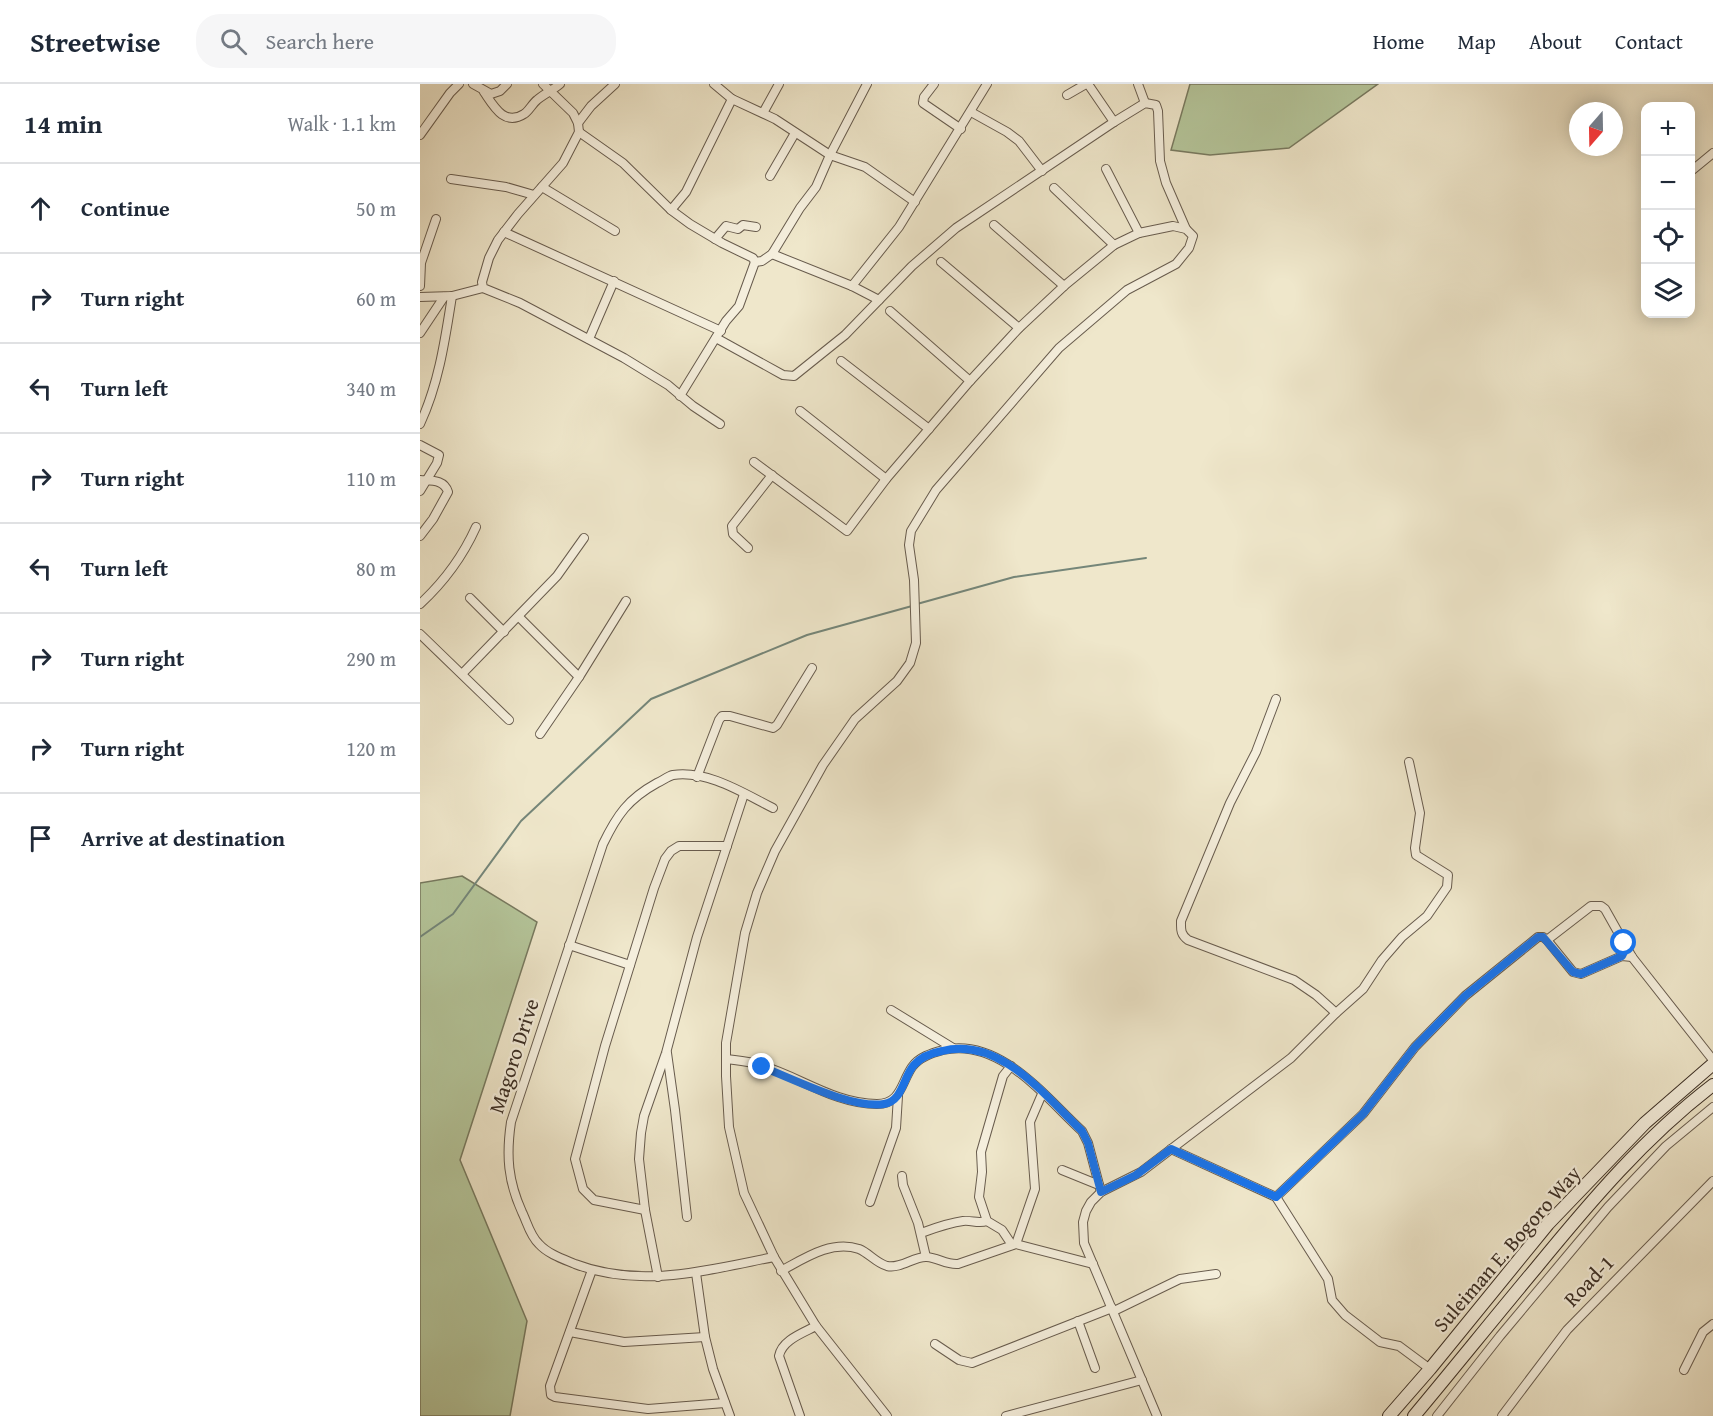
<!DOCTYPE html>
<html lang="en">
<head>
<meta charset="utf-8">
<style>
  body { margin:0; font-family:"Gentium Book Plus",serif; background:#f6f6f7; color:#1f2937 }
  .controls { position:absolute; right:18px; top:18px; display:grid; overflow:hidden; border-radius:12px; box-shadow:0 3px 15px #0003 }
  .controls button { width:54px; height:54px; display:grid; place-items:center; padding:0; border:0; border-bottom:2px solid #e0e1e3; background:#fff; color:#1f2937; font:30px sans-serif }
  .compass { position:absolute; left:1149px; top:18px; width:54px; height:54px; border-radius:50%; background:#fff; box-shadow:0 3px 15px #0003; rotate:200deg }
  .stop { position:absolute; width:18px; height:18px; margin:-14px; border:4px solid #1a73e8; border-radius:50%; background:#fff }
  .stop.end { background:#1a73e8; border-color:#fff; box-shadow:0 2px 6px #0008 }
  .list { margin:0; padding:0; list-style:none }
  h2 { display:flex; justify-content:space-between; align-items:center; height:78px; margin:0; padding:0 24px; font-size:26px }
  h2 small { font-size:20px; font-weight:400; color:#747a83 }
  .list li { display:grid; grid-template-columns:39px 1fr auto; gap:18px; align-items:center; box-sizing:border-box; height:90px; padding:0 24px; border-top:2px solid #e0e1e3 }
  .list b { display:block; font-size:22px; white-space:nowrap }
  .list em { font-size:20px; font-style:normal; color:#747a83 }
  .icon { flex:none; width:33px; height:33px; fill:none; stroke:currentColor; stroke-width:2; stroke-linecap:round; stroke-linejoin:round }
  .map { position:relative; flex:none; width:1293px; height:1332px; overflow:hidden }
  header { display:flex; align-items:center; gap:36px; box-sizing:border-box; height:84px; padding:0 30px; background:#fff; border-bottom:2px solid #e0e1e3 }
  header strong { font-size:28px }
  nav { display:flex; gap:33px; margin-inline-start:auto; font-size:21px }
  .search { width:420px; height:54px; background:#f6f6f7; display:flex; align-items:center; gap:15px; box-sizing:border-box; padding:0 21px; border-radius:24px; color:#747a83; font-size:22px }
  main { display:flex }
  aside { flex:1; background:#fff }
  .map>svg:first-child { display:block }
  .green { fill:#b5c69b; stroke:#787a60; stroke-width:1.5 }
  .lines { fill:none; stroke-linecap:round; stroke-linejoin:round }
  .stream { stroke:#758679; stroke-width:2 }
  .street-casing { stroke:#685c4e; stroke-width:10 }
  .secondary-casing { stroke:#3b2e24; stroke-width:14 }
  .street { stroke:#f5efdd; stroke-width:8 }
  .secondary { stroke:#f5efdd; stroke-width:12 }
  .route { stroke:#1a73e8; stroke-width:8 }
  .labels { text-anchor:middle; stroke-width:4.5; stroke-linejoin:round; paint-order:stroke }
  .street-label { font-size:21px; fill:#3b2e24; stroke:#f5efdd }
</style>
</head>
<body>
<header>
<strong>Streetwise</strong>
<div class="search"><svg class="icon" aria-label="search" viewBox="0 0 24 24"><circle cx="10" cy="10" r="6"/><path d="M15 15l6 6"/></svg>Search here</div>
<nav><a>Home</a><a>Map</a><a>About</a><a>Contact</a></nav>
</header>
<main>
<aside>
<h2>14 min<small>Walk · 1.1 km</small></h2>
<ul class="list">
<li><svg class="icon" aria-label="ahead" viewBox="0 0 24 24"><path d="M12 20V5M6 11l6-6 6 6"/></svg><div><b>Continue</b></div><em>50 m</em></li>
<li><svg class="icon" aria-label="right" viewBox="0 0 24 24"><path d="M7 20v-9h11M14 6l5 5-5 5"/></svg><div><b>Turn right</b></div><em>60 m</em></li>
<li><svg class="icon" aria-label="left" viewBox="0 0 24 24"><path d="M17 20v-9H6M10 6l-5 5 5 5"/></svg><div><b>Turn left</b></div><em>340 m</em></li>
<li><svg class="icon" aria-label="right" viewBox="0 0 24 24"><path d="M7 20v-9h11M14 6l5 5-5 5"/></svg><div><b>Turn right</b></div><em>110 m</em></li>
<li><svg class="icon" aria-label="left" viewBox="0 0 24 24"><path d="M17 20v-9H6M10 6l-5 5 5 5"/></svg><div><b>Turn left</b></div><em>80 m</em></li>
<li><svg class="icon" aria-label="right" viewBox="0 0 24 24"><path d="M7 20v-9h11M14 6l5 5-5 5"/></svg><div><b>Turn right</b></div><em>290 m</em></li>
<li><svg class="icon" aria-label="right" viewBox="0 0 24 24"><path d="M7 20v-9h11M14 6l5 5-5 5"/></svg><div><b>Turn right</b></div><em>120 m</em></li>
<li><svg class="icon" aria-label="arrive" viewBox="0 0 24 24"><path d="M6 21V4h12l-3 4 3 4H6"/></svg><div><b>Arrive at destination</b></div></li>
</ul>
</aside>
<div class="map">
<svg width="1293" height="1332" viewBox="0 0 1293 1332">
  <rect width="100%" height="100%" fill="#efe7cb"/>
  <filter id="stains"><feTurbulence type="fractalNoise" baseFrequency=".00333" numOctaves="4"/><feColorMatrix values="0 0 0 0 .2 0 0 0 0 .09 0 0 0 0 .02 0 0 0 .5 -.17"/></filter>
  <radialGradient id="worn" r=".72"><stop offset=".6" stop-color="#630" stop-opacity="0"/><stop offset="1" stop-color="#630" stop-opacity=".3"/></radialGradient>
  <g class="green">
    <polygon points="770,0 958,0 869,64 790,71 751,66"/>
    <polygon points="42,792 117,838 40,1076 107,1237 90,1332 0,1332 0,799"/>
  </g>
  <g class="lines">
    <g class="stream">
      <polyline points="497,520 594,493 726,474"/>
      <polyline points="0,853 33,830 101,737 231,615 387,551 492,522"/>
    </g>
    <defs>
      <g id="street">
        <polyline points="53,0 71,10 80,7 87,0"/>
        <polyline points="123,0 153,29 158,39 159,48 143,79 98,130 78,156 69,174 62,198 63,204 100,219 204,274 248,301 273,322 300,340"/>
        <polyline points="294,0 312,15 355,35 410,71 445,83 495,118"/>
        <polyline points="514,0 504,13 503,19 541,45"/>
        <polyline points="668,0 694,38"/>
        <polyline points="718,0 725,19"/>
        <path d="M64 8C73 21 84 43 104 30 109 27 112 20 117 16 124 10 133 6 140 0"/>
        <polyline points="647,11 666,0"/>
        <polyline points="551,28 587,48 599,57 622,87"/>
        <polyline points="343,29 359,0"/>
        <polyline points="158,39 171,22 195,0"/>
        <polyline points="159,48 203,79 251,126 270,140 302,159 333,174 335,178"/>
        <polyline points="0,51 30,9 39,0"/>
        <polyline points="686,85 719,149"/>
        <polyline points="1270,88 1293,69"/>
        <polyline points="350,92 375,49"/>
        <polyline points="31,95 86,103 114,111"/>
        <polyline points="122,103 195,147"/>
        <polyline points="634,104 694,161"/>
        <polyline points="251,126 266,108 312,15"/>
        <polyline points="574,141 644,202"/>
        <polyline points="84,148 301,247"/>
        <polyline points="295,155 306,142 318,145 323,141 336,143"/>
        <polyline points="352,170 432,202 459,216"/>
        <polyline points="335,178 342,177 352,170 380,124 396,103 410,71 447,0"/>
        <polyline points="521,178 599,244"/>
        <polyline points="0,202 1,179 16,135"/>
        <polyline points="432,202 479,143 567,0"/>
        <polyline points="0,213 32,212 63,204"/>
        <polyline points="470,227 550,297"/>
        <polyline points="0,249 24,213"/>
        <polyline points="296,254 363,291 374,292 425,251 492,182 536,144 694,38 725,19 736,21 738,27 740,77 746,99 766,145"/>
        <polyline points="169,255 194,197"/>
        <polyline points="421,277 509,345"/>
        <polyline points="260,312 306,237 319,222 335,178"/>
        <polyline points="380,327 466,395"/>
        <path d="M0 340C19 299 25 256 32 212"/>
        <polyline points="0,361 19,371 17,379 0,407"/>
        <polyline points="334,378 427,447 466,395 550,297 599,244 644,202 694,161 719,149 753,142 766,145 773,152 769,164 756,180 707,206 639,264 516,406 491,447 489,461 494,496 496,559 490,579 477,597 435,635 403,681 355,767 337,809 325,849 306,959 306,992 309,1043 324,1109 354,1173 396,1242 467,1332"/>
        <path d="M0 396C11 397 24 395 28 408L13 435 0 452"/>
        <polyline points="328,464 313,450 312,442 352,391"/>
        <polyline points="50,514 84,548"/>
        <path d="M0 520C25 497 42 474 56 443"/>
        <polyline points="99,533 159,593"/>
        <polyline points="0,550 89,636"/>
        <polyline points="42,590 137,492 164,454"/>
        <path d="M856 615 836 668 810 719 761 837C761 845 760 850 768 856L874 896 896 911 916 929"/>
        <polyline points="120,650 159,593 206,517"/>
        <polyline points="277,693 299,636 302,632 310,632 353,644 357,641 392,584"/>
        <path d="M353 724C323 709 288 686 253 691 248 692 242 697 237 699 208 715 197 731 183 760L91 1038C86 1072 88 1097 102 1128 107 1138 110 1152 119 1160 128 1170 143 1175 155 1180 220 1205 288 1186 354 1173"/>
        <polyline points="1127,856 1171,822 1181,822 1185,825 1212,873 1293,976"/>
        <polyline points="149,861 210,881"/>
        <polyline points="471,926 533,964"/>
        <polyline points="247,969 255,1026 267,1133"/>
        <path d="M306 975C315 976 324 977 333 979 375 989 412 1020 457 1020 481 1020 481 999 492 983 499 973 512 969 523 966 580 953 625 1013 662 1047L668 1059 681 1108"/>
        <polyline points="591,982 583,992 561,1068 562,1088 559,1113 567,1137 582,1146 592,1161"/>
        <polyline points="751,1065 856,1113 908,1195 912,1216 925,1231 960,1258 979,1262 1010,1285"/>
        <polyline points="642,1086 679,1101"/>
        <polyline points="482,1092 483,1101 498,1139 506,1173"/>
        <polyline points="856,1113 943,1030 995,963 1045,912 1118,853 1123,853 1127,856 1153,888 1161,890 1202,872 1212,873"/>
        <polyline points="450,1118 476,1044 478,1012"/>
        <polyline points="225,1126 174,1116 163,1105 155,1075 185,962 234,804 245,775 251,767 259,762 307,762"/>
        <path d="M501 1149C515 1144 528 1139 543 1137 552 1136 558 1140 567 1137"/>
        <polyline points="596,1160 615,1105 610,1038 622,1010"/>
        <polyline points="172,1186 130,1302 131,1311 135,1313 228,1325 305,1319"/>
        <path d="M361 1187C385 1174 411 1156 439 1165 449 1169 456 1179 467 1182 481 1185 494 1172 507 1173 518 1174 527 1181 538 1180L596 1160 673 1180"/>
        <polyline points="276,1189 285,1253 293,1285 310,1332"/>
        <polyline points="238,1193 225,1126 219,1075 221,1049 224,1032 246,969 277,853 324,710"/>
        <polyline points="694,1227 760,1195 796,1190"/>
        <polyline points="658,1237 675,1284"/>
        <polyline points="150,1248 204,1258 285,1253"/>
        <polyline points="515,1260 539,1276 552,1279 692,1224"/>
        <polyline points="1264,1286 1283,1248 1293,1240"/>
        <path d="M380 1332 359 1272C362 1256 383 1249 396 1242"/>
        <polyline points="586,1332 722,1296"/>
        <polyline points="737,1332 664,1159 663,1138 666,1127 671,1118 681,1108 721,1088 871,974 916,929 943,905 962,876 982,853 1007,832 1027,803 1028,791 996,771 995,764 1000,729 989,678"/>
        <polyline points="1017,1332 1080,1252 1188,1123 1246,1062 1293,1023"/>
        <polyline points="1082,1332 1147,1246 1293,1097"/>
      </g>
      <g id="secondary">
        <polyline points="969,1332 1010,1285 1128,1140 1225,1039 1293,980"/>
        <path d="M994 1332C1035 1283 1075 1233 1116 1184 1170 1118 1225 1053 1293 1001"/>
      </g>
    </defs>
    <use href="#street" class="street-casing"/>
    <use href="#secondary" class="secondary-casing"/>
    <use href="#street" class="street"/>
    <use href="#secondary" class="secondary"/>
  </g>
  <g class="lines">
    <path class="route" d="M342 983C374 995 431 1025 464 1020 483 1017 483 993 494 981 501 973 511 969 522 967 580 952 625 1012 662 1047L668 1059 681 1108 716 1091 751 1065 856 1113 943 1030 995 963 1045 912 1118 853H1123L1153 888 1161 890 1202 872 1206 864 1204 859"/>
  </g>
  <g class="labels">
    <g class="street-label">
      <text transform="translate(94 972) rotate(-72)" y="7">Magoro Drive</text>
      <text transform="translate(1087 1165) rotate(-49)" y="7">Suleiman E. Bogoro Way</text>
      <text transform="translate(1169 1197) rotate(-46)" y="7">Road-1</text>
    </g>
  </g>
  <rect width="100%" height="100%" filter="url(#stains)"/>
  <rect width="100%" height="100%" fill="url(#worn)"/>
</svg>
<div class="controls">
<button>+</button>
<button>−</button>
<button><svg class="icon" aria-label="locate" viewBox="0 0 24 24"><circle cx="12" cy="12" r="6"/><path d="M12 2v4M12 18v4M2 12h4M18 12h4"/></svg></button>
<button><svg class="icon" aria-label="layers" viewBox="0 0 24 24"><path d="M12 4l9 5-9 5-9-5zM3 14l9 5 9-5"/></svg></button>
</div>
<svg class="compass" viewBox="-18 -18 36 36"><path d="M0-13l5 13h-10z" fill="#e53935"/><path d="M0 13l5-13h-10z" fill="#747a83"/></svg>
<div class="stop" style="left:1204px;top:859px"></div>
<div class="stop end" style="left:342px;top:983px"></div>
</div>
</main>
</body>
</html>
